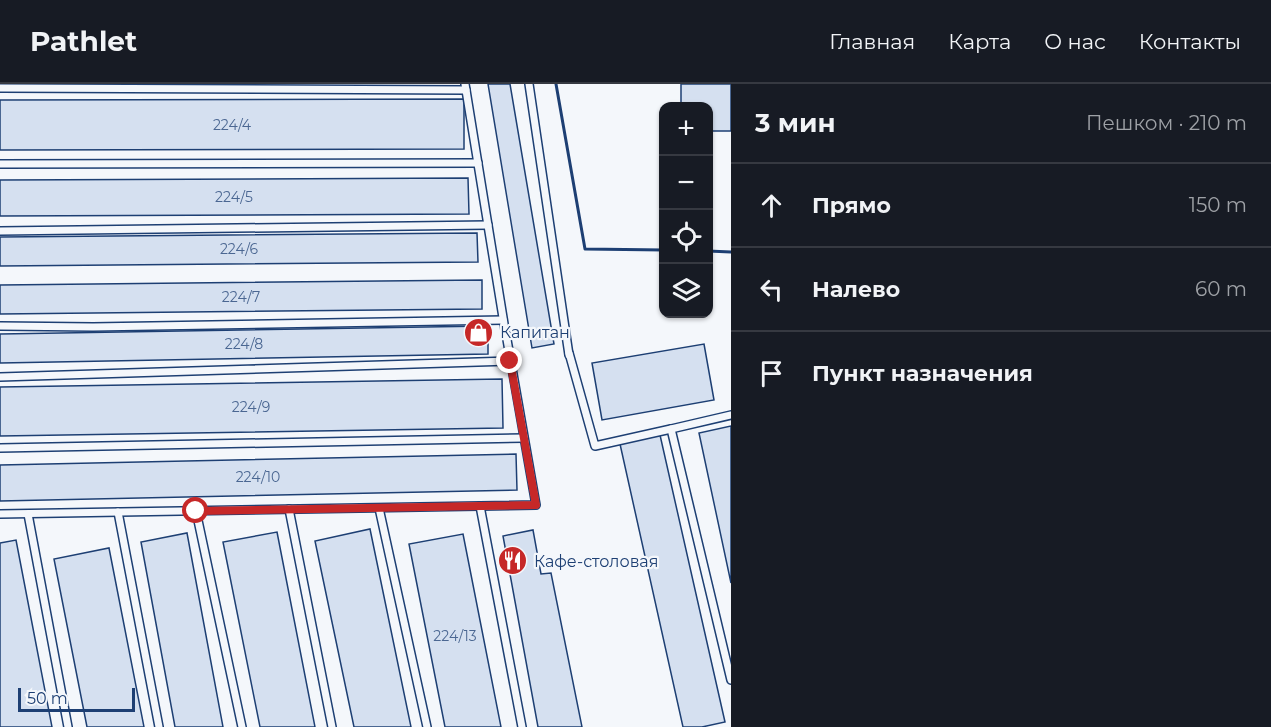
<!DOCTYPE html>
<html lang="ru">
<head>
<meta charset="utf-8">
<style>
  body { margin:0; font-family:Montserrat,sans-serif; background:#20242c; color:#f1f3f6 }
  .controls { position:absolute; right:18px; top:18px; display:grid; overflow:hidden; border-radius:12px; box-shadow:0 2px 4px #0004 }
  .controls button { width:54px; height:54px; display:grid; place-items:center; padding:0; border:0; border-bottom:2px solid #363941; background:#171b24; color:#f1f3f6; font:30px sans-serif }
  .scale { position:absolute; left:18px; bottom:15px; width:117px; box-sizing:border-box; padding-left:6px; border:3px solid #1d3f73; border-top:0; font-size:16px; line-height:21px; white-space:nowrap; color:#1d3f73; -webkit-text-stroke:4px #f4f7fb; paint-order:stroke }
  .stop { position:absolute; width:18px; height:18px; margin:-14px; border:4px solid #c62828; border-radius:50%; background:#fff }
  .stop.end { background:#c62828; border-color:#fff; box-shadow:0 2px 6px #0008 }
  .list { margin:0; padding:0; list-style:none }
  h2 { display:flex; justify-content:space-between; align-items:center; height:78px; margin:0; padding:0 24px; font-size:26px }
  h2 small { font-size:20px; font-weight:400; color:#9ea1a6 }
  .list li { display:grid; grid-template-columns:39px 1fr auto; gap:18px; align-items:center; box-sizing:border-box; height:84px; padding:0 24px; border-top:2px solid #363941 }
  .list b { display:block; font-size:22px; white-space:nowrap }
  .list em { font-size:20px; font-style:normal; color:#9ea1a6 }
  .icon { flex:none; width:33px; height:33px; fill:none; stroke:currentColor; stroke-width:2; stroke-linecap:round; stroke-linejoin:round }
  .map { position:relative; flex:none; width:731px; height:643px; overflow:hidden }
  header { display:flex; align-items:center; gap:36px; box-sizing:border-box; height:84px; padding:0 30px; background:#171b24; border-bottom:2px solid #363941 }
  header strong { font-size:28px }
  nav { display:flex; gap:33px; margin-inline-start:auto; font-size:21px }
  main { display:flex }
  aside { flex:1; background:#171b24 }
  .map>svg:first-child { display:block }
  .building { fill:#d5e0f0; stroke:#1d3f73; stroke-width:1.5 }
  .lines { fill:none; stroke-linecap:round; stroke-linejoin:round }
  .service-casing { stroke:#1d3f73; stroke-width:10 }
  .service { stroke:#f4f7fb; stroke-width:7 }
  .wall { stroke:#1d3f73; stroke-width:3 }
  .route { stroke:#c62828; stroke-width:8 }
  .labels { text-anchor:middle; stroke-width:4.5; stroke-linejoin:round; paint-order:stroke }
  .number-label { font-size:14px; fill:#4b6792 }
  .poi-label { font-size:16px; fill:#1d3f73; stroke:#f4f7fb; text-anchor:start }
</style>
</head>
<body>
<header>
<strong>Pathlet</strong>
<nav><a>Главная</a><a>Карта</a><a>О нас</a><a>Контакты</a></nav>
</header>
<main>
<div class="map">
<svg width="731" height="643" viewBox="0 0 731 643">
  <rect width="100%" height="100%" fill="#f4f7fb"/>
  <g class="building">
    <polygon points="488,0 510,0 554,260 532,264"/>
    <polygon points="681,0 731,0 731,47 708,47 708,22 681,22"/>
    <polygon points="464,15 464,65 0,66 0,16"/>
    <polygon points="468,94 469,130 0,132 0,96"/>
    <polygon points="477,149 478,178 0,182 0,153"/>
    <polygon points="482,196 482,225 0,230 0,201"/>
    <polygon points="488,242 488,270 0,279 0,250"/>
    <polygon points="704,260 714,316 602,336 592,279"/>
    <polygon points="502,295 503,344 0,352 0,303"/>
    <polygon points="731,342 731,499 699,349"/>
    <polygon points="660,351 725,638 702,643 683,643 620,360"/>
    <polygon points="516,370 517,406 0,417 0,381"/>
    <polygon points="370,445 411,643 354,643 315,457"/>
    <polygon points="533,446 541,490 551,489 582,643 538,643 503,452"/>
    <polygon points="277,448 315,643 260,643 223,458"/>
    <polygon points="187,449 223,643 175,643 141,458"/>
    <polygon points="463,450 501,643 445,643 409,460"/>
    <polygon points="16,456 52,643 0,643 0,459"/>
    <polygon points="109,464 144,643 87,643 54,475"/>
  </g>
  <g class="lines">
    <defs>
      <g id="service">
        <polyline points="465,0 506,252"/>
        <polyline points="529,0 569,271"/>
        <polyline points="0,4 466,6"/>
        <polyline points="0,80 478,79"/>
        <polyline points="0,147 488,141"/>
        <polyline points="0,242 93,243 503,236"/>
        <polyline points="569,269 595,362 671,345 731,596"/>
        <polyline points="0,293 510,277"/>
        <polyline points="671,345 731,331"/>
        <polyline points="0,364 524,354"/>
        <polyline points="480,422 522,643"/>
        <polyline points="379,424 427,643"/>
        <polyline points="289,425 332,643"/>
        <polyline points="196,427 242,643"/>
        <polyline points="118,428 159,643"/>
        <polyline points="0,430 536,421 506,250"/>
        <polyline points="28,430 68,643"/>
      </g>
    </defs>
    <use href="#service" class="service-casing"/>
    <use href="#service" class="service"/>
    <g class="wall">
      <polyline points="556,0 585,165 664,166"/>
      <polyline points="708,167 731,168"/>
    </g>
  </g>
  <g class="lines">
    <polyline class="route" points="196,427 536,421 510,277"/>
  </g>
  <defs>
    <symbol id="shop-disc" viewBox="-11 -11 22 22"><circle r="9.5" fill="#c62828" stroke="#f4f7fb"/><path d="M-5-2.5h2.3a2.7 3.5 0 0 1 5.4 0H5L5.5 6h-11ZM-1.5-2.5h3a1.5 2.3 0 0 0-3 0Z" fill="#fff"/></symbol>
    <symbol id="restaurant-disc" viewBox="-11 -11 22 22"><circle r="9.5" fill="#c62828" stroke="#f4f7fb"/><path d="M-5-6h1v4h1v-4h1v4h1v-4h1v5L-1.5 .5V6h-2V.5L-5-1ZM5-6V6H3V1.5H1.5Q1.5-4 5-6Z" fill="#fff"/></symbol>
  </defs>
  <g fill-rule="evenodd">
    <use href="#shop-disc" x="462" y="232" width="33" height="33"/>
    <use href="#restaurant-disc" x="496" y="460" width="33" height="33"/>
  </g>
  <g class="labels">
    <g class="number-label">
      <text x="232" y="46">224/4</text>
      <text x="234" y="118">224/5</text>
      <text x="239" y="170">224/6</text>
      <text x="241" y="218">224/7</text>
      <text x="244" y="265">224/8</text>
      <text x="251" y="328">224/9</text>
      <text x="258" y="398">224/10</text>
      <text x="455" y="557">224/13</text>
    </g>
    <g class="poi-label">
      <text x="500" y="254">Капитан</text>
      <text x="534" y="483">Кафе-столовая</text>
    </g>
  </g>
</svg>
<div class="controls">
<button>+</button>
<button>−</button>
<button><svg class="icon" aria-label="locate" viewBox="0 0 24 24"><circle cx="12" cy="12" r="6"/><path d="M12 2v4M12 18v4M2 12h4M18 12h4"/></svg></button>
<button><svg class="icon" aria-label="layers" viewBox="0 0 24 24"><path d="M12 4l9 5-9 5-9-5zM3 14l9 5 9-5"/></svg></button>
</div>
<div class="scale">50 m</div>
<div class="stop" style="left:196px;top:427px"></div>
<div class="stop end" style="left:510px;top:277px"></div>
</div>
<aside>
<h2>3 мин<small>Пешком · 210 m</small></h2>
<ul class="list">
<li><svg class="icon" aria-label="ahead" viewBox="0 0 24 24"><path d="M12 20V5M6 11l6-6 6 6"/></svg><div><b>Прямо</b></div><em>150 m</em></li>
<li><svg class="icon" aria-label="left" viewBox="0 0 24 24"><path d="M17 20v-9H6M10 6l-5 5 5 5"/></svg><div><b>Налево</b></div><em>60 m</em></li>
<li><svg class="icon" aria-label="arrive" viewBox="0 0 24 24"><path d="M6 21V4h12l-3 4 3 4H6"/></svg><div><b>Пункт назначения</b></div></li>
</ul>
</aside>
</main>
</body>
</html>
